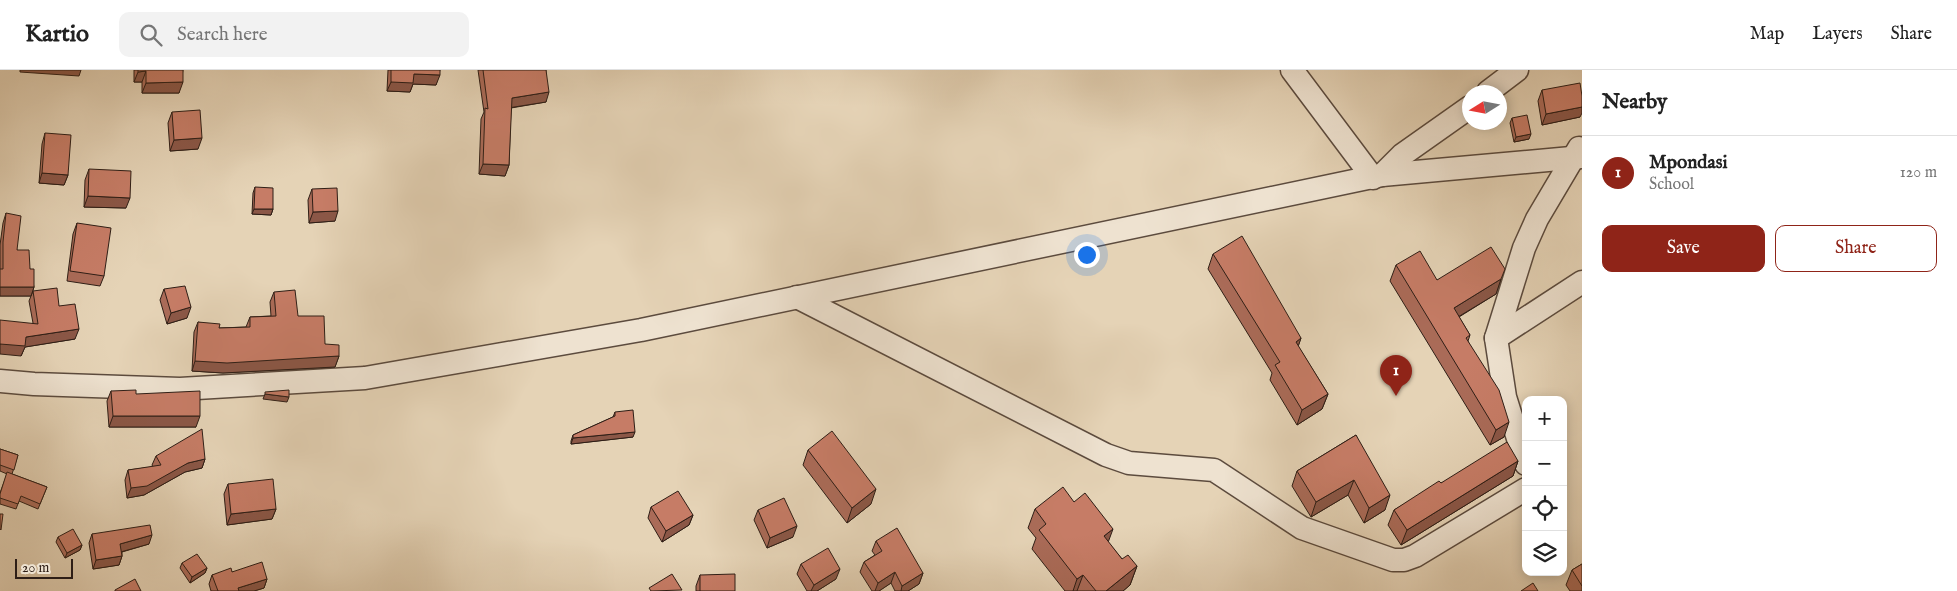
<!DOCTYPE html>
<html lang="en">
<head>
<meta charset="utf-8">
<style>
  body { margin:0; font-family:"IM FELL English",serif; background:#f2f2f2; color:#222 }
  .controls { position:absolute; right:15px; bottom:15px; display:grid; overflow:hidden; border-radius:10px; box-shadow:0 2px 12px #0003 }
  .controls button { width:45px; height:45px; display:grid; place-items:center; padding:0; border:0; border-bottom:1px solid #e0e0e0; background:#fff; color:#222; font:25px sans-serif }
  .compass { position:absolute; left:1462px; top:15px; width:45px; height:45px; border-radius:50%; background:#fff; box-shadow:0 2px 12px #0003; rotate:259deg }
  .scale { position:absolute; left:15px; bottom:12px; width:58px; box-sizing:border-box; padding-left:5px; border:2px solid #2e1e16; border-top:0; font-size:14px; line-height:18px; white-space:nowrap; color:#2e1e16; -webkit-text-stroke:4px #eee2d0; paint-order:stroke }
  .you { position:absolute; left:1086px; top:184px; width:18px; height:18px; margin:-12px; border:4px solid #fff; border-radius:50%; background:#1a73e8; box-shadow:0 0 0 8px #1a73e833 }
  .badge { display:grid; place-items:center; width:32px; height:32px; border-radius:50%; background:#8f2418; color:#fff; font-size:16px; font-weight:700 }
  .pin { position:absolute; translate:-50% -41px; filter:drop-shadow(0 1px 2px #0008) }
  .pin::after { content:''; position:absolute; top:26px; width:18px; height:15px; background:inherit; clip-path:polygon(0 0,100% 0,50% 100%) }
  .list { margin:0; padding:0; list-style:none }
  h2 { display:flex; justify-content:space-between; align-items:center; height:65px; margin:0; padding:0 20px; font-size:21px }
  h2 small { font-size:16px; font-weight:400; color:#767676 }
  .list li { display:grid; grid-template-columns:32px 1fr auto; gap:15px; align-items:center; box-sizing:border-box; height:75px; padding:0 20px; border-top:1px solid #e0e0e0 }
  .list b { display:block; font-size:19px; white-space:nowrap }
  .list p { margin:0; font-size:16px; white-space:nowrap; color:#767676 }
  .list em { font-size:16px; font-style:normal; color:#767676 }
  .actions { display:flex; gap:10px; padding:15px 20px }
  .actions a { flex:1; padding:11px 0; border:1px solid #8f2418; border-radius:10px; text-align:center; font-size:18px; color:#8f2418 }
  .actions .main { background:#8f2418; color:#fff }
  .icon { flex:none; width:28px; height:28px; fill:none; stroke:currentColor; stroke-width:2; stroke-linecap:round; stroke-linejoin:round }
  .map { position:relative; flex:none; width:1582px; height:521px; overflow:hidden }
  header { display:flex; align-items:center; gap:30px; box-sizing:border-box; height:70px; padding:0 25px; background:#fff; border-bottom:1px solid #e0e0e0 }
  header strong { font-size:24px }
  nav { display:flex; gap:28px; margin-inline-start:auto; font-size:18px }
  .search { width:350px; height:45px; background:#f2f2f2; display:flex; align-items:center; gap:12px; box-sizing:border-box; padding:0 18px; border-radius:10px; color:#767676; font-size:19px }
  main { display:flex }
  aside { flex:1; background:#fff }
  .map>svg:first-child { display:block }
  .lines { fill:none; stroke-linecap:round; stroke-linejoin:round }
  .street-casing { stroke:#5c4b3e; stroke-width:25 }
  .street { stroke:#eee2d0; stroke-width:22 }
  .wall { fill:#aa6b58; stroke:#2e1e16 }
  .shaded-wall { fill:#8b5747; stroke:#2e1e16 }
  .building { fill:#c67c66; stroke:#2e1e16 }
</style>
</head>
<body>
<header>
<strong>Kartio</strong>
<div class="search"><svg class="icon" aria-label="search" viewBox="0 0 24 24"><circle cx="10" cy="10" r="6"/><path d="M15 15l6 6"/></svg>Search here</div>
<nav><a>Map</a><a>Layers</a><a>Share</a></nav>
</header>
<main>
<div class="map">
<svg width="1582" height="521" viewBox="0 0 1582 521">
  <rect width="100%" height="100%" fill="#e5d3b6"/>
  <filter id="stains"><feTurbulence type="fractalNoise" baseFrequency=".004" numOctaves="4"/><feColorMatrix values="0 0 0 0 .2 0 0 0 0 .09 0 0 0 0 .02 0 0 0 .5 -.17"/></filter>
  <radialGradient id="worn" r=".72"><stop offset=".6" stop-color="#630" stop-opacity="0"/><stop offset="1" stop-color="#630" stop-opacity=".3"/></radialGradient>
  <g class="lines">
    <defs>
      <g id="street">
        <polyline points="1292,0 1373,108"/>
        <polyline points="1488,22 1517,0"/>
        <polyline points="1382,105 1402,85 1470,37"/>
        <polyline points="797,227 1106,385 1129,393 1214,400 1302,458 1393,490 1404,490 1415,486 1526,419"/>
        <polyline points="1496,268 1582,212"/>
        <polyline points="0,311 34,314 180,319 365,308 641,260 1382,105 1582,87"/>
        <polyline points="1526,394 1505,327 1496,268 1524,178 1537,149 1579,78"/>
      </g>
    </defs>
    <use href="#street" class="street-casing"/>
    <use href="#street" class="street"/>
  </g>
  <g class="wall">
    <polygon points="134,0 183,0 179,23 142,23 142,12 134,12"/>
    <polygon points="388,0 440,0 436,15 413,14 410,22 387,21"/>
    <polygon points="478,0 546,0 546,32 511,38 509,95 505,106 479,104 481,49 484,42"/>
    <polygon points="1542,20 1580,47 1542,55 1538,31"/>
    <polygon points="172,42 198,79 170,81 168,53"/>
    <polygon points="1512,48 1529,69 1514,72 1510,53"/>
    <polygon points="45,63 68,105 64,115 39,113 42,74"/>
    <polygon points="89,99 126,138 84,137 85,110"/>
    <polygon points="255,117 273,139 271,145 252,144 253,123"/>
    <polygon points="312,119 335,151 309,153 308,130"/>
    <polygon points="6,143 17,180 30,199 34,217 31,226 0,226 0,175 3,153"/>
    <polygon points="77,153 104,206 100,216 67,211 73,164"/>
    <polygon points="1213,184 1301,268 1298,276 1328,324 1322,339 1297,355 1270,310 1272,303 1208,199"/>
    <polygon points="1396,195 1437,210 1501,209 1496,224 1459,247 1470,265 1468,271 1504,367 1490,375 1390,211"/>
    <polygon points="164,219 187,248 167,254 160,230"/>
    <polygon points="33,221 59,236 75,269 25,277 21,286 33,253 29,231"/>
    <polygon points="274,222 325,274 339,286 335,297 223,303 192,301 194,262 198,252 219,258 246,257 250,247 271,246 270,232"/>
    <polygon points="111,321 196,357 109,357 107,331"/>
    <polygon points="615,342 633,367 571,374 571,371 573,365 613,347"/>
    <polygon points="1356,365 1385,440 1364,453 1348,425 1311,447 1292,416 1297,401"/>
    <polygon points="0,379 18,385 12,404 47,417 38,439 19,431 16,439 0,434 0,423 7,404 0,401"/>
    <polygon points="808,380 871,434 847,453 803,395"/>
    <polygon points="156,386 205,389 202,398 185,402 144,425 127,428 125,410 128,400 153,397 152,395"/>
    <polygon points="1518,391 1513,406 1401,475 1388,455 1394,440 1441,413"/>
    <polygon points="228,414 276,439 272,449 227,455 224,424"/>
    <polygon points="1074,432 1122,489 1137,496 1130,515 1123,521 1065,521 1032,479 1036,468 1028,458 1035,439"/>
    <polygon points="651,437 693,445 689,455 662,472 648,448"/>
    <polygon points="758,440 793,467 767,478 754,450"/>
    <polygon points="92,464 149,474 122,482 122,486 119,495 93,499 89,473"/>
    <polygon points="58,467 82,475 80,480 65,488 56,472"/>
    <polygon points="876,471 923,503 919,514 908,521 895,521 891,513 879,521 872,521 860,502 864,492 875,485 872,481"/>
    <polygon points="182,493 207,498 205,503 190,513 180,498"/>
    <polygon points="801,494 836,509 817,521 807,521 797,504"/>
    <polygon points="1582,494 1582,521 1570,521 1566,515 1572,500"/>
    <polygon points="232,502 267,509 264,518 254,521 211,521 209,514 212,505"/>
    <polygon points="700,505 735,521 696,521 696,516"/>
  </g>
  <g class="shaded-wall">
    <polygon points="20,0 81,0 79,6 20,2"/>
    <polygon points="146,1 142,12 134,12 138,2"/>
    <polygon points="414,4 440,5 436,15 413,14 410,22 387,21 391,12"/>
    <polygon points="183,12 179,23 142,23 146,13"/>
    <polygon points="549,22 546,32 508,38 512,28"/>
    <polygon points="1582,37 1582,43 1580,47 1542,55 1546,44"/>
    <polygon points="1531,64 1529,69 1514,72 1516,67"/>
    <polygon points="202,68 198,79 170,81 174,70"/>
    <polygon points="483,94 509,95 505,106 479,104"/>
    <polygon points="42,103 68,105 64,115 39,113"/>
    <polygon points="88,126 130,128 126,138 84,137"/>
    <polygon points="254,139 273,139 271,145 252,144"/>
    <polygon points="338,141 335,151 309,153 313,142"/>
    <polygon points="1501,209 1496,224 1448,253 1454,238"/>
    <polygon points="0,217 34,217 31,226 0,226"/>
    <polygon points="191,237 187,248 167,254 171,243"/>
    <polygon points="79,259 75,269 25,277 21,286 0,284 0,274 26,267"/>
    <polygon points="1301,268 1296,283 1296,272"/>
    <polygon points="339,286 335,297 223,303 192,301 195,291"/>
    <polygon points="265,324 289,327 287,332 263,329"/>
    <polygon points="1328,324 1322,339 1297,355 1302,340"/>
    <polygon points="113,346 200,346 196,357 109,357"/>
    <polygon points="1509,352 1504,367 1490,375 1496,360"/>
    <polygon points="635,362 633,367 571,374 573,368"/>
    <polygon points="205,389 202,398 185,402 144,425 127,428 131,418 188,393"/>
    <polygon points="1518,391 1513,406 1401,475 1407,460"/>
    <polygon points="1354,410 1348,425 1311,447 1316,432"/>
    <polygon points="876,419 871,434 847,453 852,438"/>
    <polygon points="1390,425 1385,440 1364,453 1369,438"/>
    <polygon points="276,439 272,449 227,455 231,444"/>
    <polygon points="693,445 689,455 662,472 666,461"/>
    <polygon points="797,456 793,467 767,478 770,468"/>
    <polygon points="1113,459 1106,478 1104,466"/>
    <polygon points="152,465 149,474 117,483 120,474"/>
    <polygon points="82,475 80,480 65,488 67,483"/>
    <polygon points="122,486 119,495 93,499 96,490"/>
    <polygon points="1137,496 1130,515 1123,521 1106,521"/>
    <polygon points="207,498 205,503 190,513 192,507"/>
    <polygon points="840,499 836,509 817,521 811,521 814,515"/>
    <polygon points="895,502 891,513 879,521 875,521 878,513"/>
    <polygon points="923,503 919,514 908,521 901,521 902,516"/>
    <polygon points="1083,505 1077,521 1073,521 1077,509"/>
    <polygon points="267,509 264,518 254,521 237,521 238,518"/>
  </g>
  <g class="building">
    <polygon points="138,0 183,0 183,12 146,13 146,1 138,2"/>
    <polygon points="391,0 440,0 440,5 414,4 413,13 391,12"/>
    <polygon points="483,0 546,0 549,22 512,28 509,95 483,94 485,38 488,39"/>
    <polygon points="1580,13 1582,26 1582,37 1546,44 1542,20"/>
    <polygon points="200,40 202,68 174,70 172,42"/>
    <polygon points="1527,45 1531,64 1516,67 1512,48"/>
    <polygon points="45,63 71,65 68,105 42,103"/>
    <polygon points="89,99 131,101 130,128 88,126"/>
    <polygon points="255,117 273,118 273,139 254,139"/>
    <polygon points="337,118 338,141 313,142 312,119"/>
    <polygon points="6,143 21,146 17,180 29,180 30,199 34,199 34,217 0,217 0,199 3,199 3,172"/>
    <polygon points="77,153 111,158 104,206 70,201"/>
    <polygon points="1242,166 1301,268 1296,272 1328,324 1302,340 1275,295 1280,292 1213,184"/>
    <polygon points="1491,177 1505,199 1501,209 1454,238 1470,265 1466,268 1499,320 1509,352 1496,360 1396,195 1420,181 1437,210"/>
    <polygon points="185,216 191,237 171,243 164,219"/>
    <polygon points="57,218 59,236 75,234 79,259 26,267 25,276 0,274 0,250 38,254 33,221"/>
    <polygon points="295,220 298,246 324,246 325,274 339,275 339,286 227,293 195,291 198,252 220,254 219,258 250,257 250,247 276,246 274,222"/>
    <polygon points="136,320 136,324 200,321 200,346 113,346 111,321"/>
    <polygon points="289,320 289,327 265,324 265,322"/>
    <polygon points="633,340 635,362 573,368 573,365 615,346 615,342"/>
    <polygon points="202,359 205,389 188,393 147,416 131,418 128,400 161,395 156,386"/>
    <polygon points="832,361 876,419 852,438 808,380"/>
    <polygon points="1356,365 1390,425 1369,438 1354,410 1316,432 1297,401"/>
    <polygon points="1507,372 1518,391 1407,460 1394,440 1439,411 1441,413"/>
    <polygon points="0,379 18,385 14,400 0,395"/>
    <polygon points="7,402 47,417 40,434 21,426 18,434 0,428 0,424"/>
    <polygon points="273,409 276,439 231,444 228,414"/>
    <polygon points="1063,417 1074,432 1085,423 1113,459 1104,466 1122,489 1128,485 1137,496 1106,521 1096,521 1083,505 1077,509 1039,460 1046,454 1035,439"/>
    <polygon points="678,421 693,445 666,461 651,437"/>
    <polygon points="784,428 797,456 770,468 758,440"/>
    <polygon points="0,444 3,444 1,460 0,459"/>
    <polygon points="150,455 152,465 120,474 122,486 96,490 92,464"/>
    <polygon points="897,458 923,503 902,516 895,502 878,513 864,492 882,481 876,471"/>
    <polygon points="73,459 82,475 67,483 58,467"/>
    <polygon points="828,478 840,499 814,515 801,494"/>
    <polygon points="197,484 207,498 192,507 182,493"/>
    <polygon points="262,492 267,509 238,518 239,521 218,521 212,505 231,498 232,502"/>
    <polygon points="1582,494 1582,516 1572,500"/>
    <polygon points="672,504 682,520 651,521 649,518"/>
    <polygon points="735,504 735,521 700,521 700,505"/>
    <polygon points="135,509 141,521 115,521 115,520"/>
    <polygon points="1533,513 1538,521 1521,521"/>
  </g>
  <rect width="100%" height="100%" filter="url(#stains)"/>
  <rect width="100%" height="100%" fill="url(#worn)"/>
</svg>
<div class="controls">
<button>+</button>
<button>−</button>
<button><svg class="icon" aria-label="locate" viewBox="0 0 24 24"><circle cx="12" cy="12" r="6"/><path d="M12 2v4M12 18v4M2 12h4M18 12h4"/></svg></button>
<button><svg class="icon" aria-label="layers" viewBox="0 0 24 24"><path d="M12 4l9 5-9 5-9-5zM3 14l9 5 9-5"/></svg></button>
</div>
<svg class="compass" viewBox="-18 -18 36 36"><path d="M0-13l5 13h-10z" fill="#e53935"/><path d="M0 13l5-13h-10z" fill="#767676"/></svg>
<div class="scale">20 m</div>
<div class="you"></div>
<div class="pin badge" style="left:1396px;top:326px">1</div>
</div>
<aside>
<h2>Nearby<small></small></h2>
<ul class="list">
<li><span class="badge">1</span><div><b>Mpondasi</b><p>School</p></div><em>120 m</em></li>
</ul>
<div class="actions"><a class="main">Save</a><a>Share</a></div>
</aside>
</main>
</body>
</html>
